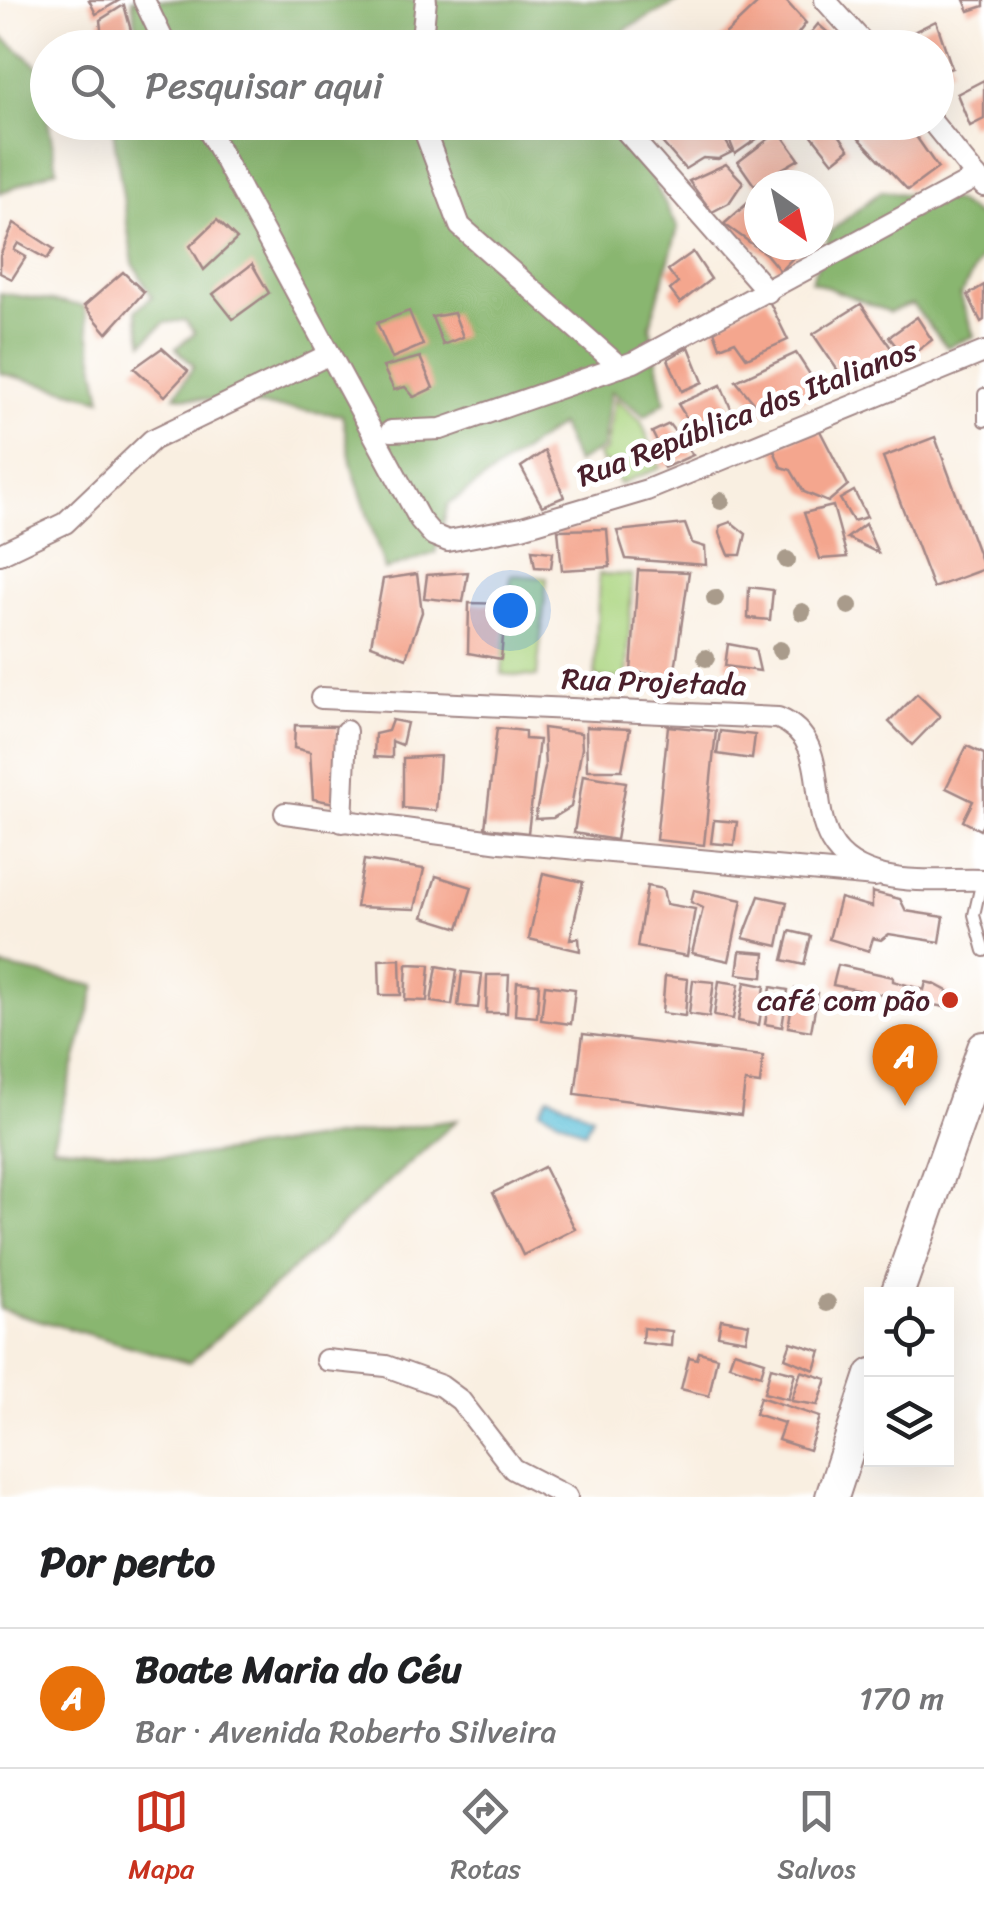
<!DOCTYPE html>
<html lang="pt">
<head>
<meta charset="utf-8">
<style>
  body { margin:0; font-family:Sriracha,sans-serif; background:#f6f6f6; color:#202124 }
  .controls { position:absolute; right:30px; bottom:30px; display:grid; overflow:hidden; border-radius:0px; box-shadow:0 10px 40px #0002 }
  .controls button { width:90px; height:90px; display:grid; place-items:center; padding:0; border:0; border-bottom:2px solid #e0e0e0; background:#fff; color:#202124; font:50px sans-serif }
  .compass { position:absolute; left:744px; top:170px; width:90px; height:90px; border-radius:50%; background:#fff; box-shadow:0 10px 40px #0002; rotate:146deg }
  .you { position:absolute; left:510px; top:610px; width:35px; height:35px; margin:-25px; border:8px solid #fff; border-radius:50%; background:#1a73e8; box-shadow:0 0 0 15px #1a73e833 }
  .badge { display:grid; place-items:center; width:65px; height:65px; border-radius:50%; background:#c8321e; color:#fff; font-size:32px; font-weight:700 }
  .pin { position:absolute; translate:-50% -82px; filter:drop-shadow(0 2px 5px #0008) }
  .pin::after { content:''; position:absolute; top:52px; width:35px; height:30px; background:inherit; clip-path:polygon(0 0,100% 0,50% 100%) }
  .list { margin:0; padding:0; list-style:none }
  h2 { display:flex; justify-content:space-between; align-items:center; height:130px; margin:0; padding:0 40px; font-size:42px }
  h2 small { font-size:32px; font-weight:400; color:#757577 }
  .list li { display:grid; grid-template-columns:65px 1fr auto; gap:30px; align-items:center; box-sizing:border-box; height:140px; padding:0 40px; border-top:2px solid #e0e0e0 }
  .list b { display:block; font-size:38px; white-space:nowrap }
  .list p { margin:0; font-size:32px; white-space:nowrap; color:#757577 }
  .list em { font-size:32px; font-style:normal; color:#757577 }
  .icon { flex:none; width:55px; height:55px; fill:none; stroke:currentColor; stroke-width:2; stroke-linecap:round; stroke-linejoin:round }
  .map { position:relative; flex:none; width:984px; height:1497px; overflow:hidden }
  .search { position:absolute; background:#fff; box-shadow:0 10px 40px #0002; left:30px; right:30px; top:30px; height:110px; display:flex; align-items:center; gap:25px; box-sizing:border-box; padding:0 35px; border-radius:55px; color:#757577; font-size:38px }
  .sheet { height:270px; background:#fff }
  nav { display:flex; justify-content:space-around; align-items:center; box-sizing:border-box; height:140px; border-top:2px solid #e0e0e0; background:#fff; font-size:28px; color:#757577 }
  nav a { display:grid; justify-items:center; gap:5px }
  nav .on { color:#c8321e }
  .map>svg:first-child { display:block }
  .green { fill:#acd581; stroke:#7b7a56; stroke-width:2.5 }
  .forest { fill:#89b66f; stroke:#6a6a4d; stroke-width:2.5 }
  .water { fill:#5bc0d9; stroke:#527082; stroke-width:2.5 }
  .building { fill:#f4a68e }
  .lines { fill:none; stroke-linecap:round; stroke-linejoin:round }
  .lane-casing { stroke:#a28786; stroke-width:14 }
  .street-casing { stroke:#a28786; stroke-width:24 }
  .primary-casing { stroke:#a28786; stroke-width:36 }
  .lane { stroke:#fff; stroke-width:10 }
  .street { stroke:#fff; stroke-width:20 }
  .primary { stroke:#fff; stroke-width:32 }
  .tree { fill:#a99b8b }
  .poi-dot { fill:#c8321e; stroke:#fff; stroke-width:4 }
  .labels { text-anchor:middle; stroke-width:10; stroke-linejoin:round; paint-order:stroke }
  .street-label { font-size:30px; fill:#4a1f2b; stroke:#fff }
  .poi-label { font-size:30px; fill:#4a1f2b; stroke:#fff; text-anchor:end }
</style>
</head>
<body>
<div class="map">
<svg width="984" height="1497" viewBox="0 0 984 1497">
  <rect width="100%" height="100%" fill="#fff"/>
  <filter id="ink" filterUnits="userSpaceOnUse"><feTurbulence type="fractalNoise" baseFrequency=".01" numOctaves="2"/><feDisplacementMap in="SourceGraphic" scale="20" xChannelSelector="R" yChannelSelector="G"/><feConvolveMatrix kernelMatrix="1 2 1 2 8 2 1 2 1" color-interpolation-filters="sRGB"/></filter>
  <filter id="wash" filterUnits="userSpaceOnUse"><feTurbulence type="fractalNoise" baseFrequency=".0048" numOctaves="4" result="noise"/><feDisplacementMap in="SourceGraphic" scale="40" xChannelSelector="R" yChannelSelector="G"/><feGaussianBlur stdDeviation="2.25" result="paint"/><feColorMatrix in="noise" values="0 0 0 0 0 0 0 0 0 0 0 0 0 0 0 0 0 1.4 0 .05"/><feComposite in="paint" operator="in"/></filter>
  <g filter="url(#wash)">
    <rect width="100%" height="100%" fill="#f9efe1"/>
    <g class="green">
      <polygon points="615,398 641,421 660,468 619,484 611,464 603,464 598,455 606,451"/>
      <polygon points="599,574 632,575 627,679 595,678"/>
      <polygon points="511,575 547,578 537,677 502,674"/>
    </g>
    <g class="forest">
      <polygon points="132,0 681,0 628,28 607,48 159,47 136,25"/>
      <polygon points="0,35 38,66 57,169 0,193"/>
      <polygon points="112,123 623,123 678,228 650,326 665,402 645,416 611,391 603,448 576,463 560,425 448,505 435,553 385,570 352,466 342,415 175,396 194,366 176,348 195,333 185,320 164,323 143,343 136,310 152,297 133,263"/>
      <polygon points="881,191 955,201 984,220 984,252 960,296 974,336 947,347 912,304 889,312 811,281 831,231"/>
      <polygon points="0,293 84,306 102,399 0,373"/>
      <polygon points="0,966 96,986 52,1146 181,1158 457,1120 189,1363 0,1309"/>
    </g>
    <polygon class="water" points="549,1096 592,1116 585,1132 540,1110"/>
    <g id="blocks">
      <g class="building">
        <polygon points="89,0 120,0 96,14"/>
        <polygon points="761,0 785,0 806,23 787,48 727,48 719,40"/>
        <polygon points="964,0 984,0 984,6 969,11"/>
        <polygon points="124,5 133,38 103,48 100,20"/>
        <polygon points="936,21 952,68 936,74 936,48 897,48 893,42"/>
        <polygon points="818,24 842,45 805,48 802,44"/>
        <polygon points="984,80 984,119 970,126 957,94"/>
        <polygon points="647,122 683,122 660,140"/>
        <polygon points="697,122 715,122 732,152 718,159 703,158 685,169 660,140 670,142"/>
        <polygon points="752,122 768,122 771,129 735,154 729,139"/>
        <polygon points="823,122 830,122 849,149 833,162 810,133"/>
        <polygon points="844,122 906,122 938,168 908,190"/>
        <polygon points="779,131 799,159 754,185 738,162"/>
        <polygon points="726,164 743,182 729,203 712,212 689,181"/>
        <polygon points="759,193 759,245 806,245 780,271 766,254 724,224"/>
        <polygon points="819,211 831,220 819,232"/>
        <polygon points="217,220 237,239 204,270 190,246"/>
        <polygon points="14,223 54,249 47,259 18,243 14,250 26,257 12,279 0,273 0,256"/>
        <polygon points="693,252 711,279 680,303 670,290 678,283 668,270"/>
        <polygon points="252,264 269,293 233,319 213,294"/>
        <polygon points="123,272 144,292 107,333 84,306"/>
        <polygon points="984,285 984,320 981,322 968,295"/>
        <polygon points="767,297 788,340 747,358 735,341 720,347 713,328"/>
        <polygon points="861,304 902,364 845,381 813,334"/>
        <polygon points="409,311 423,345 392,358 377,323"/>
        <polygon points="454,313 463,337 443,345 432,317"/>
        <polygon points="917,317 932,340 906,359 889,337"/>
        <polygon points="689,347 703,382 682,391 668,359"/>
        <polygon points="162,348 188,371 165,396 134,368"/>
        <polygon points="796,353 820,390 800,401 796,394 762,413 736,381"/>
        <polygon points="420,357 433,388 414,397 405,387 394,390 383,367"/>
        <polygon points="721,385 736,421 697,435 678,404"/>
        <polygon points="669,424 693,455 664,468 654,450 660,448 652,432"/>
        <polygon points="818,427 848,485 828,502 804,492 791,470 781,467 773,448"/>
        <polygon points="935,437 984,569 933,588 883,457"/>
        <polygon points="545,451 564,497 542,506 521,467"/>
        <polygon points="854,491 867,517 853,521 840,499"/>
        <polygon points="833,506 847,557 820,559 804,513"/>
        <polygon points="731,522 746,534 741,555 729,555 720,533 720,526"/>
        <polygon points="685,524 692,543 705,547 706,565 626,559 617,531"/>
        <polygon points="865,524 878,553 847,538"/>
        <polygon points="607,529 610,567 562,570 558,530"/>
        <polygon points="532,550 553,552 551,568 535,567"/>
        <polygon points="638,570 689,572 674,677 631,672"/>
        <polygon points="468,572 463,602 424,598 427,575"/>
        <polygon points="417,574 422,612 406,658 371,645 383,579"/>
        <polygon points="749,587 773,590 770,620 748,618"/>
        <polygon points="469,603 506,604 501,659 468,653"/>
        <polygon points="728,644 755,649 760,671 725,666"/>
        <polygon points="917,694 940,716 912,745 889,722"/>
        <polygon points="392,720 407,723 402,745 392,741 392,758 374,757 375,734 388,731"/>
        <polygon points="295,725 337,726 340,804 313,799 310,752 294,748"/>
        <polygon points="668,726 716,731 704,845 656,840"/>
        <polygon points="586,727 630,729 622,770 587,770"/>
        <polygon points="497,728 525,731 525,739 539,740 528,833 485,828"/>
        <polygon points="543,728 581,733 582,748 571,807 553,818 535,819 545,767"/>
        <polygon points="720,731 755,735 752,759 717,754"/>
        <polygon points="967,746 984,754 984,822 980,830 963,821 973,801 946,788"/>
        <polygon points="440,756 436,811 403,808 403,758"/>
        <polygon points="583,775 626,782 616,840 574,833"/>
        <polygon points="714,820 737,822 734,845 711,843"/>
        <polygon points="364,860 424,869 415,909 356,907"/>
        <polygon points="543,873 583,882 570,939 579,938 580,951 529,939"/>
        <polygon points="436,876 472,887 459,928 423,917"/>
        <polygon points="647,886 663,889 666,904 695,909 687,956 637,947"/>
        <polygon points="694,890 742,900 729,961 692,953 703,908 691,902"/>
        <polygon points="872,892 900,899 906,911 944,917 940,942 889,934 881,940 873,938 869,951 829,939 840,898 872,907"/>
        <polygon points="759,896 787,902 778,946 743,938"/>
        <polygon points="790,931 811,936 804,965 783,960"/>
        <polygon points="740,951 765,953 763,977 737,974"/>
        <polygon points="400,959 401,995 380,995 379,960"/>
        <polygon points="407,964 430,965 427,1001 405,1000"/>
        <polygon points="838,965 893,977 893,981 924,990 926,982 934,984 949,992 949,1008 833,985"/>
        <polygon points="437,966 457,970 452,1005 431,1002"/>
        <polygon points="462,972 482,974 478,1008 458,1006"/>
        <polygon points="487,975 509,975 507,1013 486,1013"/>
        <polygon points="665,976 688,979 685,1016 662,1013"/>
        <polygon points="693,980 714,982 709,1017 689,1014"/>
        <polygon points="719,981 739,984 733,1019 714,1016"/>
        <polygon points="517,982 539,984 537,1017 515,1015"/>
        <polygon points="745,982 765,986 759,1025 738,1021"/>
        <polygon points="545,985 575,989 571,1024 541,1020"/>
        <polygon points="771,987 788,990 782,1027 765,1024"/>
        <polygon points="795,989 818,993 811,1031 788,1027"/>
        <polygon points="583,1034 763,1056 760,1084 745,1082 741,1115 575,1094"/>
        <polygon points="544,1167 575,1229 523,1255 493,1193"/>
        <polygon points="721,1319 749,1324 746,1340 718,1335"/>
        <polygon points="643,1328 672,1331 671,1346 642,1343"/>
        <polygon points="791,1342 821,1351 815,1370 785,1358"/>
        <polygon points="734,1351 765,1361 761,1375 729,1365"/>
        <polygon points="699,1352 717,1357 709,1396 681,1389 689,1357 697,1359"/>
        <polygon points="771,1367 795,1373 788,1399 764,1393"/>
        <polygon points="801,1371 827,1379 818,1405 791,1401"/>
        <polygon points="760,1397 820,1417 809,1450 778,1440 784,1423 755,1414"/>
      </g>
    </g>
  </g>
  <g filter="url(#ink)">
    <use href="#blocks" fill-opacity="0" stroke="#a28786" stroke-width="2.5"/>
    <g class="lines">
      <defs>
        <g id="lane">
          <polyline points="984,394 984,421"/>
          <polyline points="982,880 974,915 984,951"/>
        </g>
        <g id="street">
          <polyline points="144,0 167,48"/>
          <polyline points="825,0 868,48"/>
          <polyline points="421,48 426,0"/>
          <polyline points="204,122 420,520 433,535 448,541 522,527 647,490 984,352"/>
          <polyline points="421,122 460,226 620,367"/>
          <polyline points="618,122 768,292"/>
          <polyline points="932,122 984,186"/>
          <polyline points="391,431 441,429 634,362 977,177"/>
          <polyline points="0,554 65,523 152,440 330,354"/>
          <path d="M321 698 778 718C851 747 779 852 884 876 915 883 952 879 984 880"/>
          <polyline points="285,813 501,842 875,876"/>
          <polyline points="342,822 346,731"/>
          <polyline points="326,1360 386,1366 441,1386 460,1400 513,1469 567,1497"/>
        </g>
        <g id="primary">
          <polyline points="897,1294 984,1048"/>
          <polyline points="832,1497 872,1375"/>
        </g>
      </defs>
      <use href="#lane" class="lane-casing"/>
      <use href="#street" class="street-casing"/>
      <use href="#primary" class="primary-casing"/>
      <use href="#lane" class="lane"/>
      <use href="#street" class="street"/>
      <use href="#primary" class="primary"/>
    </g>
    <g class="tree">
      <circle cx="721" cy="501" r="9"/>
      <circle cx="787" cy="560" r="9"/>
      <circle cx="715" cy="598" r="9"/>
      <circle cx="849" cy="606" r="9"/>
      <circle cx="802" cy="612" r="9"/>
      <circle cx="780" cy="650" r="9"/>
      <circle cx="706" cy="658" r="9"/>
      <circle cx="827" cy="1303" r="9"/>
    </g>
  </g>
  <circle class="poi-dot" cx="950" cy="1000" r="10"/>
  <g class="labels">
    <g class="street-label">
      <text transform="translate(747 413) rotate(-21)" y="10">Rua República dos Italianos</text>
      <text transform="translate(654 682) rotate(2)" y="10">Rua Projetada</text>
    </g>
    <g class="poi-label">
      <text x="930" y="1010">café com pão</text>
    </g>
  </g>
</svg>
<div class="controls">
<button><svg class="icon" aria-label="locate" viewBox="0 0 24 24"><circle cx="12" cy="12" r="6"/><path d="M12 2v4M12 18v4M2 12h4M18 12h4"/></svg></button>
<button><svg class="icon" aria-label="layers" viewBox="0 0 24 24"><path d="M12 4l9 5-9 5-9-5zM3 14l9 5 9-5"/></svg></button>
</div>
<svg class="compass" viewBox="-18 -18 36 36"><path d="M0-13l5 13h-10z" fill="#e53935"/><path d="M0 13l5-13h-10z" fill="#757577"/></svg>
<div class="you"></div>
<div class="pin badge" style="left:905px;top:1106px;background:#e8710a">A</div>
<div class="search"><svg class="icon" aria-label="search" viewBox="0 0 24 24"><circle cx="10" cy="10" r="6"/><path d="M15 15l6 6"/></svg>Pesquisar aqui</div>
</div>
<section class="sheet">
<h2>Por perto<small></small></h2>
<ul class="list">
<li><span class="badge" style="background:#e8710a">A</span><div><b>Boate Maria do Céu</b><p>Bar · Avenida Roberto Silveira</p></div><em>170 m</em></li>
</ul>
</section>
<nav>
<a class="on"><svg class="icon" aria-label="map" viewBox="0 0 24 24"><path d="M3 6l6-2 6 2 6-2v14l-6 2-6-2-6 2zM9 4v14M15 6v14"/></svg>Mapa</a>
<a><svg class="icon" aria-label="directions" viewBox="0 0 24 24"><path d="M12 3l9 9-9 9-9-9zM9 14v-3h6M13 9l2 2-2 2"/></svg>Rotas</a>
<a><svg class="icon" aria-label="saved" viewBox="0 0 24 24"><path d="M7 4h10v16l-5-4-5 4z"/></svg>Salvos</a>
</nav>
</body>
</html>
